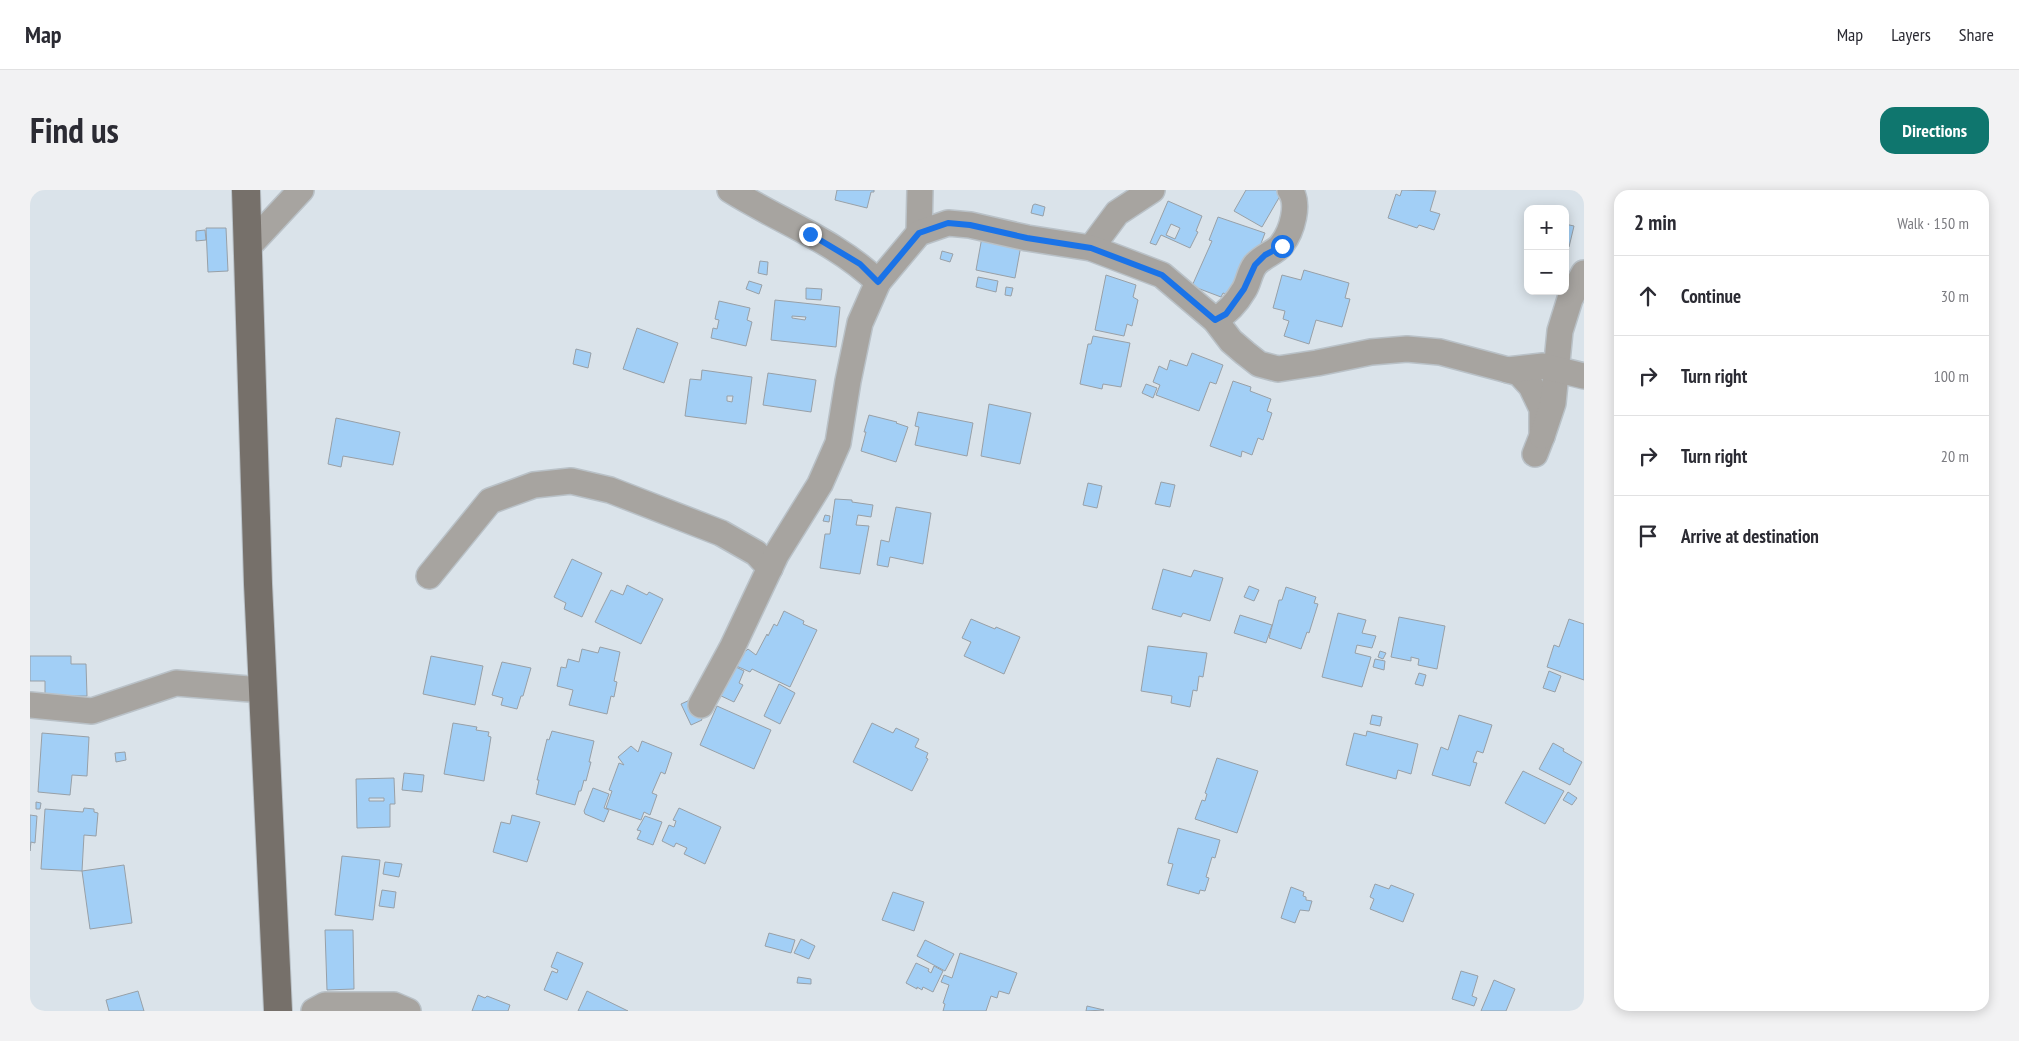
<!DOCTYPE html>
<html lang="en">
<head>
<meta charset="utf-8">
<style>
  body { margin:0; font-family:"PT Sans Narrow",sans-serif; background:#f2f2f3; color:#2b2b33 }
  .controls { position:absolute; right:15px; top:15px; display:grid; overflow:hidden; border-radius:10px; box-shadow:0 2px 12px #0003 }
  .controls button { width:45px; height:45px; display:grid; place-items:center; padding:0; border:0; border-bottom:1px solid #e1e1e2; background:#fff; color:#2b2b33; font:25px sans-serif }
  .stop { position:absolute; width:15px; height:15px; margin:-11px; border:4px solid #1a73e8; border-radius:50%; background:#fff }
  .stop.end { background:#1a73e8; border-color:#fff; box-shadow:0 1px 5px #0008 }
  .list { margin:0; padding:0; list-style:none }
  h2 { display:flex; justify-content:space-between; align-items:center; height:65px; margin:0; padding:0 20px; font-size:21px }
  h2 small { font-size:16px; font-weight:400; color:#7c7c81 }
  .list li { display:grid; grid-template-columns:32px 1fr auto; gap:15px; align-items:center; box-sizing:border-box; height:80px; padding:0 20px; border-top:1px solid #e1e1e2 }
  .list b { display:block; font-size:19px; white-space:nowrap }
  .list em { font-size:16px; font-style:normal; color:#7c7c81 }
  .icon { flex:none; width:28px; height:28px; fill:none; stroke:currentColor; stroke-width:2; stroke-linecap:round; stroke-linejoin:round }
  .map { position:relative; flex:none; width:1554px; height:821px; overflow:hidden; border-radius:15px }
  header { display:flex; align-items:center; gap:30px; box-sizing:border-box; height:70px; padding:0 25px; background:#fff; border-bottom:1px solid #e1e1e2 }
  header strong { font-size:24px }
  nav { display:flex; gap:28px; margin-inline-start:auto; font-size:18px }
  .intro { display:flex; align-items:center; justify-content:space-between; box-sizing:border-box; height:120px; padding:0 30px }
  h1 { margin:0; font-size:35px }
  .button { padding:12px 22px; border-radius:15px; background:#0f766e; color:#fff; font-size:18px; font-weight:700 }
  main { display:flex; gap:30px; padding:0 30px }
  aside { flex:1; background:#fff; border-radius:15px; box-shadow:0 2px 12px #0003 }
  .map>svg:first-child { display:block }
  .building { fill:#a2cff6; stroke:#98a0a7; fill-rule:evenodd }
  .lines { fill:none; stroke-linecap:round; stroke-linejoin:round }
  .minor-casing { stroke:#b9c1c7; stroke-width:28 }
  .major-casing { stroke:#b9c1c7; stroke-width:30 }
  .minor { stroke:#a7a4a0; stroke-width:25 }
  .major { stroke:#76706a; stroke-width:28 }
  .route { stroke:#1a73e8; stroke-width:6 }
</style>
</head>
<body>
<header>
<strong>Map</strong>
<nav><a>Map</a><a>Layers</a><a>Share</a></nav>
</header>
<div class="intro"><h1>Find us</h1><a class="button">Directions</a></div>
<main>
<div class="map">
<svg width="1554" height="821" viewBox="0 0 1554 821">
  <rect width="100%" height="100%" fill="#dae3ea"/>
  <g class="building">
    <polygon points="807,0 844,0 844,2 841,2 837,18 805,10"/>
    <polygon points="1216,0 1250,0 1248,5 1250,6 1232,37 1204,21"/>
    <polygon points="1372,0 1406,1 1400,21 1410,24 1404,40 1389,35 1387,38 1358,28 1366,4 1370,6"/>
    <path d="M1138 11 1172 26 1166 41 1168 42 1160 58 1131 45 1126 55 1120 53ZM1141 34 1150 38 1145 49 1136 45Z"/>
    <polygon points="1005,14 1015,17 1013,26 1001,23 1003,15"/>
    <polygon points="1188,27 1235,43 1227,64 1205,107 1193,103 1191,107 1162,96 1182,51 1179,50"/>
    <polygon points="1535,34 1544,36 1539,57 1535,56"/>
    <polygon points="176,38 196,38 198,81 178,82"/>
    <polygon points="175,40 176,50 166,51 166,41"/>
    <polygon points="952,47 992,50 985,88 946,80"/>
    <polygon points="912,61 923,64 920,72 910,69"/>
    <polygon points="730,71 738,72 737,85 728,83"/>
    <polygon points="1274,80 1319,93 1315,108 1320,109 1312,137 1286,130 1279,154 1254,146 1259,131 1253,129 1255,121 1243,118 1252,85 1271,90"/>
    <polygon points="1076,85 1106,95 1103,107 1108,110 1102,136 1097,134 1094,146 1065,140"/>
    <polygon points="948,87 968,91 966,102 946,97"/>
    <polygon points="719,91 732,95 729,104 716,99"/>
    <polygon points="976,97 983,98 981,106 975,105"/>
    <polygon points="776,98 792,99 791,110 776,109"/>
    <path d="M745 110 810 117 806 157 741 150ZM762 126 776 127 775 130 762 128Z"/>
    <polygon points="689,111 720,118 717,130 722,132 716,156 681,148 683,138 687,139 689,130 685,129"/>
    <polygon points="607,138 648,153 634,193 593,179"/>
    <polygon points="1063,146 1100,153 1091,197 1073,194 1072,199 1050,194 1058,154 1061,154"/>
    <polygon points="546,159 561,163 558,178 543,174"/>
    <polygon points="1162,163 1193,175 1186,194 1180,192 1169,221 1126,205 1130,195 1123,192 1129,176 1137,180 1140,170 1157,176"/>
    <path d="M672 180 722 187 716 234 655 226 660 189 671 190ZM697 206H703L702 212 697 211Z"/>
    <polygon points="738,183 786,190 781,222 733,215"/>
    <polygon points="1203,191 1221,197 1220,201 1241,209 1237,221 1242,223 1233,250 1228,248 1222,265 1212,261 1211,267 1180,256"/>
    <polygon points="1116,194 1127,198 1123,208 1112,203"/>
    <polygon points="959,214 1001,223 990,274 951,266"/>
    <polygon points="888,222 943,233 937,266 885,255 889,237 885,236"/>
    <polygon points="839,225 867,232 866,233 878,237 866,272 831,261 836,242 834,242"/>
    <polygon points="306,228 370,242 363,275 313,266 311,277 298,274"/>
    <polygon points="1131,292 1145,295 1140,317 1125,314"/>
    <polygon points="1058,293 1072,296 1067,318 1053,315"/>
    <polygon points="805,309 822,310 822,312 843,315 841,327 828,325 826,335 839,336 830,384 790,378 795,344 800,344"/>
    <polygon points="866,317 901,323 893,374 860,367 858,377 847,375 851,350 859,352"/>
    <polygon points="795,325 800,326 799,332 793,331"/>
    <polygon points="542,369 572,383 552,427 534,419 536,413 524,407"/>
    <polygon points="1133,379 1161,387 1164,380 1193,388 1180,431 1153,423 1151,427 1122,419"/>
    <polygon points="597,395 617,405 619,402 633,409 611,454 565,432 581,400 593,405"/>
    <polygon points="1219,396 1229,400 1224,411 1214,407"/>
    <polygon points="1256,397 1286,407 1284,413 1288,414 1279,443 1277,442 1271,459 1239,448 1249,410 1252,410"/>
    <polygon points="754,421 774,431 773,434 787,440 760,497 722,479 720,482 704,475 713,459 716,461 718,459 726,465 737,444 738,446 744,434 747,436"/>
    <polygon points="1308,423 1336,430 1332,443 1346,446 1342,458 1327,455 1325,463 1341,467 1332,497 1292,487"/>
    <polygon points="1210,425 1242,435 1236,453 1204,443"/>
    <polygon points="1369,427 1415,436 1407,479 1388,475 1389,469 1381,467 1381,471 1361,467"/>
    <polygon points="941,429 965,439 966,437 990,447 974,484 934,466 941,452 932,448"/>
    <polygon points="1539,429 1554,434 1554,490 1517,477 1524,455 1529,457"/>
    <polygon points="1118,456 1177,463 1173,487 1169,486 1167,501 1163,500 1160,517 1141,513 1142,506 1111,501"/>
    <polygon points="570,457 590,462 584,491 587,492 584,507 581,506 577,524 539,515 543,500 527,496 531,477 536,478 538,469 549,472 552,459 568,463"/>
    <polygon points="1350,461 1356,463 1353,469 1348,467"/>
    <polygon points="0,466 41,466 41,474 56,474 57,506 15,506 15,491 0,491"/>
    <polygon points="401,466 453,476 445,515 393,504"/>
    <polygon points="1345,469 1355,471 1354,480 1343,477"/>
    <polygon points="472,472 501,478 493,506 491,506 487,519 471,515 473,508 462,505"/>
    <polygon points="702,475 714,481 709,493 713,495 704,512 687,504"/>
    <polygon points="1519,481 1531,486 1525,502 1513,498"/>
    <polygon points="1389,483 1396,485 1393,496 1385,494"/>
    <polygon points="749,494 765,503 750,534 734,526"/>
    <polygon points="662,509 672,530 661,535 651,514"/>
    <polygon points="687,516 741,540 724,579 670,555"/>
    <polygon points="1342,525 1352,527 1350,536 1340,534"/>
    <polygon points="1429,525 1462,535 1453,563 1447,561 1443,572 1447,573 1440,596 1402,585 1411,557 1418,560"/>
    <polygon points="423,533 447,537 446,540 459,542 458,546 461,547 454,591 414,584"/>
    <polygon points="842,533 863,543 866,538 889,549 885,557 898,563 896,568 898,569 882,601 823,572"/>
    <polygon points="522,541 564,551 559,572 561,572 556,591 554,590 551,601 549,601 545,615 506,604 509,590 507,590 517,549 519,550"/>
    <polygon points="1337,541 1388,554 1381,584 1368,580 1366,589 1316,575 1324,543 1336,546"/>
    <polygon points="12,543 59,547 57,586 42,585 40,605 8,602"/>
    <polygon points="612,551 642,563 635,584 631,582 622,603 627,605 620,625 614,622 611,630 576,618 582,601 579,600 589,573 594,575 588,567 601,556 608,562"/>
    <polygon points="1523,553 1534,559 1533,561 1552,572 1540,595 1509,579"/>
    <polygon points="95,562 96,570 86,572 85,563"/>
    <polygon points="1187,568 1228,581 1207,643 1165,629 1172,610 1175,611 1177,604 1175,603"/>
    <polygon points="1493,581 1534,601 1515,634 1475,613"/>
    <polygon points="374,583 394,585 392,602 372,600"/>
    <path d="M364 588 365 614H360V637L327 638 326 589ZM339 608H354V611H339Z"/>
    <polygon points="563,598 579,604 574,618 579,620 574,632 555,624 554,621"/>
    <polygon points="1538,602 1547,608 1542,615 1533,610"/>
    <polygon points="6,612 11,613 10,619 6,619"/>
    <polygon points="54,618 64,619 64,622 68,623 66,646 54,645 52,681 11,679 15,619 53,622"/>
    <polygon points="649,618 691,637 675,674 654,664 657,658 646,653 644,657 632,651 639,635 644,637 646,631 643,630"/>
    <polygon points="0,625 7,626 5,653 1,652 0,661"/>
    <polygon points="482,625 510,632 497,672 463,662 471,632 480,634"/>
    <polygon points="615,626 632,632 623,655 607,649 611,641 607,640"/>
    <polygon points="1148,638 1190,650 1185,668 1182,667 1176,687 1179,688 1175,701 1170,700 1169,704 1137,695 1143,674 1138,673"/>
    <polygon points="312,666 350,670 343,730 305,725"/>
    <polygon points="355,672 372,674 369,687 353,684"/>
    <polygon points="94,675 102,733 60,739 52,681"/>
    <polygon points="1345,694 1359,699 1361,695 1384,704 1373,732 1340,719 1344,709 1340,707"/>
    <polygon points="1261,697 1274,702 1273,706 1276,707 1276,710 1282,711 1279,721 1270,720 1265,733 1251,728"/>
    <polygon points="352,700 366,702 364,718 349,716"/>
    <polygon points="863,702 894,712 884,741 852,730"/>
    <polygon points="295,740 323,740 324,799 297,800"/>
    <polygon points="739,743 765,750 761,763 735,756"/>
    <polygon points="771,749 785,756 779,769 764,763"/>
    <polygon points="895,750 924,764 915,781 887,766"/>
    <polygon points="527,762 553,773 537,810 514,800 522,781 527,783 528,780 521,777"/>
    <polygon points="930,763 987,783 979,804 969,801 967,808 961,806 956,821 913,821 915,814 913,813 919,795 911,792 914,785 922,788"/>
    <polygon points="886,773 899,779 898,781 901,783 904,776 913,781 903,802 893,797 892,800 887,797 887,799 876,793"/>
    <polygon points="1431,781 1448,786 1442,806 1447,808 1444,816 1422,809"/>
    <polygon points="768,787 781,789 781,794 767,793"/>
    <polygon points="1464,790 1485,799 1476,821 1451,821"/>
    <polygon points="108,801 114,821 79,821 76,810"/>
    <polygon points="557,801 598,821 548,821"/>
    <polygon points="448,805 455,808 457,806 480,815 478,821 442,821"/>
    <polygon points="1057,816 1074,820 1056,821"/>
  </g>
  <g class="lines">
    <defs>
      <g id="minor">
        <path d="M700 0C749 31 806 51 848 92"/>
        <polyline points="889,43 890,0"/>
        <polyline points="218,57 271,0"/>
        <polyline points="1061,58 1087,23 1122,0"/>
        <path d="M1185 130C1197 123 1207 112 1214 100 1219 92 1219 83 1225 75 1232 66 1247 62 1252 54 1262 41 1270 14 1260 0"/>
        <polyline points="1478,180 1489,183 1501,196 1512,219 1512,246 1505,264"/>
        <polyline points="1512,246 1523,213 1530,141 1540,109 1554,83"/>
        <polyline points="399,386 460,311 504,295 541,291 580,300 691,343 726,363 740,378"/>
        <polyline points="0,515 62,521 146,493 233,500"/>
        <polyline points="671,515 702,458 746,365 790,294 808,253 818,191 830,133 848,92 889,43 918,33 940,35 997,48 1061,58 1132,85 1185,130 1201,151 1215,163 1229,174 1248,179 1287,173 1341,162 1377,159 1410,162 1478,180 1513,176 1554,186"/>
        <polyline points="284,821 295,815 364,815 378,821"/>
      </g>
      <polyline id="major" points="216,0 228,394 248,821"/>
    </defs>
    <use href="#minor" class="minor-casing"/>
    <use href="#major" class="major-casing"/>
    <use href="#minor" class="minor"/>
    <use href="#major" class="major"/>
  </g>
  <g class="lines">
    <polyline class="route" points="780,44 830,74 848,92 889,43 918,33 940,35 997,48 1061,58 1132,85 1185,130 1196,124 1214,99 1225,75 1235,65 1252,56"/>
  </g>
</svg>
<div class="controls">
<button>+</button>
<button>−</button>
</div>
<div class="stop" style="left:1252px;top:56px"></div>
<div class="stop end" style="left:780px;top:44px"></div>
</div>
<aside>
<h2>2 min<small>Walk · 150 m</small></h2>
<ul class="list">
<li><svg class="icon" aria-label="ahead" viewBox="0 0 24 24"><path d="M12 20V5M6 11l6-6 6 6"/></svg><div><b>Continue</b></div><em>30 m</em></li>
<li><svg class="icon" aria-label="right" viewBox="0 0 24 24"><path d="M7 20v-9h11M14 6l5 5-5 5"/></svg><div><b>Turn right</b></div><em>100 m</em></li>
<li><svg class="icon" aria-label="right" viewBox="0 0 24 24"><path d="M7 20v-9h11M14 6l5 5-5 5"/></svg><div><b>Turn right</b></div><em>20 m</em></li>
<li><svg class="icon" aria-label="arrive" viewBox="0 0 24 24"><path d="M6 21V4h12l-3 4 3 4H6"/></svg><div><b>Arrive at destination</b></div></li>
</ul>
</aside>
</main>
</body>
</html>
